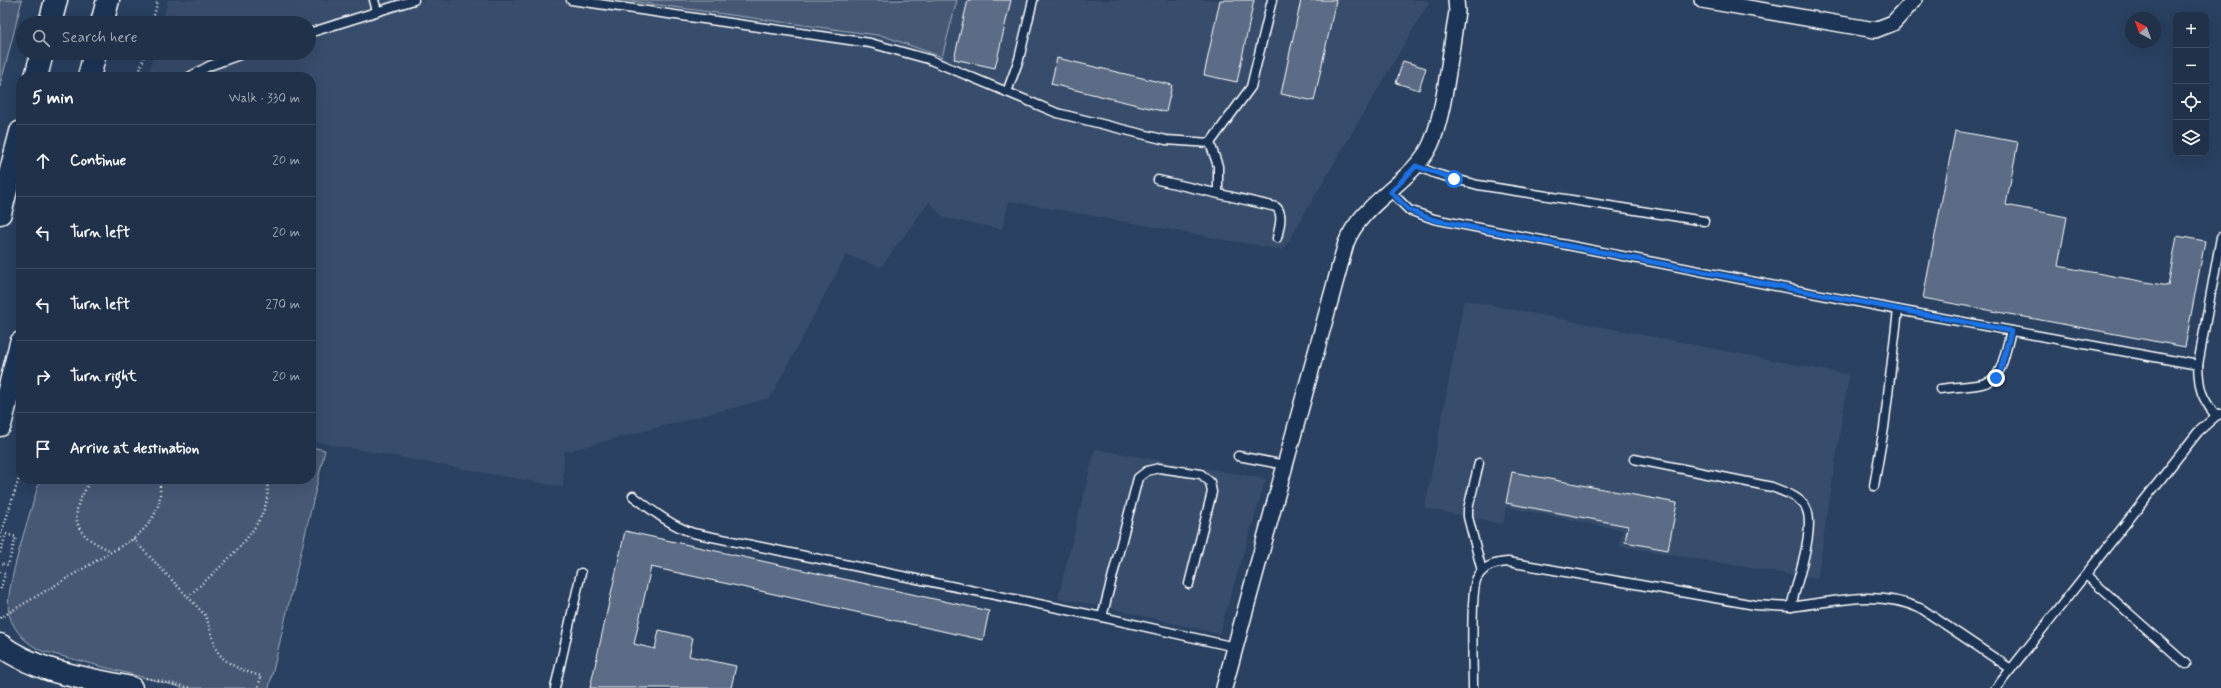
<!DOCTYPE html>
<html lang="en">
<head>
<meta charset="utf-8">
<style>
  body { margin:0; font-family:Mynerve,sans-serif; background:#283950; color:#f1f3f6 }
  .controls { position:absolute; right:12px; top:12px; display:grid; overflow:hidden; border-radius:8px; box-shadow:0 4px 16px #0002 }
  .controls button { width:36px; height:36px; display:grid; place-items:center; padding:0; border:0; border-bottom:1px solid #3d4c61; background:#203149; color:#f1f3f6; font:20px sans-serif }
  .compass { position:absolute; left:2125px; top:12px; width:36px; height:36px; border-radius:50%; background:#203149; box-shadow:0 4px 16px #0002; rotate:319deg }
  .stop { position:absolute; width:12px; height:12px; margin:-9px; border:3px solid #1a73e8; border-radius:50%; background:#fff }
  .stop.end { background:#1a73e8; border-color:#fff; box-shadow:0 1px 4px #0008 }
  .list { margin:0; padding:0; list-style:none }
  h2 { display:flex; justify-content:space-between; align-items:center; height:52px; margin:0; padding:0 16px; font-size:17px }
  h2 small { font-size:13px; font-weight:400; color:#a2a9b4 }
  .list li { display:grid; grid-template-columns:26px 1fr auto; gap:12px; align-items:center; box-sizing:border-box; height:72px; padding:0 16px; border-top:1px solid #3d4c61 }
  .list b { display:block; font-size:15px; white-space:nowrap }
  .list em { font-size:13px; font-style:normal; color:#a2a9b4 }
  .icon { flex:none; width:22px; height:22px; fill:none; stroke:currentColor; stroke-width:2; stroke-linecap:round; stroke-linejoin:round }
  .map { position:relative; flex:none; width:2221px; height:688px; overflow:hidden }
  .search { position:absolute; background:#203149; box-shadow:0 4px 16px #0002; left:16px; top:16px; width:300px; height:44px; display:flex; align-items:center; gap:10px; box-sizing:border-box; padding:0 14px; border-radius:22px; color:#a2a9b4; font-size:15px }
  .panel { position:absolute; background:#203149; box-shadow:0 4px 16px #0002; left:16px; top:72px; width:300px; height:412px; border-radius:16px }
  .map>svg:first-child { display:block }
  .built { fill:#394e6c }
  .green { fill:#465975; stroke:#a2acba }
  .building { fill:#5b6c86; stroke:#fff }
  .lines { fill:none; stroke-linecap:round; stroke-linejoin:round }
  .service-casing { stroke:#fff; stroke-width:11 }
  .minor-casing { stroke:#fff; stroke-width:18 }
  .primary-casing { stroke:#fff; stroke-width:25 }
  .motorway-casing { stroke:#fff; stroke-width:25 }
  .path { stroke:#fff; stroke-width:2.5; stroke-dasharray:1 3; stroke-linecap:butt }
  .service { stroke:#1d3557; stroke-width:8 }
  .minor { stroke:#1d3557; stroke-width:15 }
  .primary { stroke:#1d3557; stroke-width:22 }
  .motorway { stroke:#1d3557; stroke-width:22 }
  .route { stroke:#1a73e8; stroke-width:5 }
</style>
</head>
<body>
<div class="map">
<svg width="2221" height="688" viewBox="0 0 2221 688">
  <rect width="100%" height="100%" fill="#2a4161"/>
  <filter id="ink" filterUnits="userSpaceOnUse"><feTurbulence type="fractalNoise" baseFrequency=".025" numOctaves="2"/><feDisplacementMap in="SourceGraphic" scale="8" xChannelSelector="R" yChannelSelector="G"/><feConvolveMatrix kernelMatrix="1 2 1 2 8 2 1 2 1" color-interpolation-filters="sRGB"/></filter>
  <g filter="url(#ink)">
    <g class="built">
      <polygon points="168,0 1426,0 1429,2 1283,250 1009,201 1002,229 944,218 929,202 881,267 846,255 770,398 564,452 563,487 311,441 311,77 148,77 154,53 309,53 309,23 162,23"/>
      <polygon points="1464,300 1849,375 1817,579 1619,546 1623,530 1506,507 1503,524 1425,508"/>
      <polygon points="1095,449 1266,479 1219,634 1105,607 1058,598"/>
    </g>
    <g class="green">
      <polygon points="0,0 22,0 0,87"/>
      <polygon points="622,0 957,0 942,57 884,36"/>
      <path d="M311 447 325 450 269 688H184L42 651C26 643 14 632 9 614 3 592 33 505 40 479H311Z"/>
    </g>
    <g class="building">
      <polygon points="968,0 1011,0 995,68 954,59"/>
      <polygon points="1220,0 1254,0 1237,82 1204,75"/>
      <polygon points="1301,0 1336,0 1314,101 1281,94"/>
      <polygon points="1057,58 1172,85 1166,112 1051,84"/>
      <polygon points="1403,61 1426,68 1419,90 1396,83"/>
      <polygon points="1955,131 2018,142 2006,205 2067,217 2058,266 2168,286 2177,236 2205,241 2185,347 1923,298"/>
      <polygon points="1512,472 1677,503 1668,550 1625,542 1628,526 1506,503"/>
      <polygon points="625,531 989,611 983,640 651,567 634,644 655,649 659,630 693,638 689,656 736,666 731,688 590,688"/>
    </g>
    <g class="lines">
      <defs>
        <g id="service">
          <polyline points="374,0 377,11"/>
          <polyline points="571,0 870,43 928,59 1057,113 1166,140 1210,143 1251,87 1272,0"/>
          <polyline points="309,33 414,0"/>
          <polyline points="189,77 209,66 245,53"/>
          <polyline points="1007,92 1019,59 1033,0"/>
          <polyline points="1210,143 1218,166 1218,193"/>
          <polyline points="1417,166 1436,174 1478,185 1704,221"/>
          <path d="M1158 180 1276 207C1284 214 1279 228 1277 238"/>
          <polyline points="1391,192 1409,210 1434,219 1898,310 2198,365"/>
          <path d="M1940 389C2000 382 1996 390 2011 331"/>
          <path d="M2216 416C2201 397 2199 389 2198 365L2221 237"/>
          <polyline points="1238,456 1285,465"/>
          <polyline points="1479,463 1468,509 1468,517 1482,571"/>
          <polyline points="1874,486 1884,428 1898,310"/>
          <path d="M633 496C653 511 670 525 693 533L1102 617 1235 647"/>
          <polyline points="2086,575 2186,664"/>
          <path d="M1791 607C1837 601 1878 589 1922 609L2011 669"/>
          <polyline points="1102,617 1138,478 1147,471 1159,468 1201,474 1210,482 1212,492 1189,584"/>
          <polyline points="555,688 581,573"/>
          <path d="M1473 688C1473 669 1470 590 1477 578 1484 565 1496 563 1508 562L1755 605 1791 607C1796 585 1815 530 1807 510 1802 497 1784 492 1772 487L1634 459"/>
          <polyline points="1996,688 2198,432 2216,416 2221,414"/>
        </g>
        <g id="minor">
          <polyline points="1702,0 1875,30 1893,23 1914,0"/>
          <path d="M1224 688 1346 243C1361 205 1403 187 1426 153 1444 127 1451 45 1457 12L1456 0"/>
        </g>
        <path id="primary" d="M0 645C37 673 87 678 131 688"/>
        <g id="motorway">
          <polyline points="50,23 56,0"/>
          <polyline points="102,23 108,0"/>
          <polyline points="36,77 42,53"/>
          <polyline points="89,77 95,53"/>
          <polyline points="0,213 21,132"/>
          <polyline points="0,425 21,343"/>
        </g>
      </defs>
      <use href="#service" class="service-casing"/>
      <use href="#minor" class="minor-casing"/>
      <use href="#primary" class="primary-casing"/>
      <use href="#motorway" class="motorway-casing"/>
      <g class="path">
        <polyline points="152,23 158,0"/>
        <polyline points="138,77 145,53"/>
        <path d="M90 479C87 488 81 496 78 505 71 533 91 541 111 551"/>
        <polyline points="0,538 21,472"/>
        <path d="M133 539 206 616C209 625 211 633 214 643 219 663 243 671 261 676L258 688"/>
        <polyline points="0,553 6,534 16,537 8,565 0,563"/>
        <polyline points="0,572 5,574 0,591"/>
        <path d="M188 597C215 570 279 522 266 479"/>
        <path d="M0 618 133 539C153 523 164 505 159 479"/>
        <polyline points="146,678 192,688"/>
      </g>
      <use href="#service" class="service"/>
      <use href="#minor" class="minor"/>
      <use href="#primary" class="primary"/>
      <use href="#motorway" class="motorway"/>
    </g>
  </g>
  <g class="lines" filter="url(#ink)">
    <polyline class="route" points="1454,179 1416,166 1391,192 1409,210 1434,220 2011,331 2000,372 1996,378"/>
  </g>
</svg>
<div class="controls">
<button>+</button>
<button>−</button>
<button><svg class="icon" aria-label="locate" viewBox="0 0 24 24"><circle cx="12" cy="12" r="6"/><path d="M12 2v4M12 18v4M2 12h4M18 12h4"/></svg></button>
<button><svg class="icon" aria-label="layers" viewBox="0 0 24 24"><path d="M12 4l9 5-9 5-9-5zM3 14l9 5 9-5"/></svg></button>
</div>
<svg class="compass" viewBox="-18 -18 36 36"><path d="M0-13l5 13h-10z" fill="#e53935"/><path d="M0 13l5-13h-10z" fill="#a2a9b4"/></svg>
<div class="stop" style="left:1454px;top:179px"></div>
<div class="stop end" style="left:1996px;top:378px"></div>
<div class="search"><svg class="icon" aria-label="search" viewBox="0 0 24 24"><circle cx="10" cy="10" r="6"/><path d="M15 15l6 6"/></svg>Search here</div>
<section class="panel">
<h2>5 min<small>Walk · 330 m</small></h2>
<ul class="list">
<li><svg class="icon" aria-label="ahead" viewBox="0 0 24 24"><path d="M12 20V5M6 11l6-6 6 6"/></svg><div><b>Continue</b></div><em>20 m</em></li>
<li><svg class="icon" aria-label="left" viewBox="0 0 24 24"><path d="M17 20v-9H6M10 6l-5 5 5 5"/></svg><div><b>Turn left</b></div><em>20 m</em></li>
<li><svg class="icon" aria-label="left" viewBox="0 0 24 24"><path d="M17 20v-9H6M10 6l-5 5 5 5"/></svg><div><b>Turn left</b></div><em>270 m</em></li>
<li><svg class="icon" aria-label="right" viewBox="0 0 24 24"><path d="M7 20v-9h11M14 6l5 5-5 5"/></svg><div><b>Turn right</b></div><em>20 m</em></li>
<li><svg class="icon" aria-label="arrive" viewBox="0 0 24 24"><path d="M6 21V4h12l-3 4 3 4H6"/></svg><div><b>Arrive at destination</b></div></li>
</ul>
</section>
</div>
</body>
</html>
